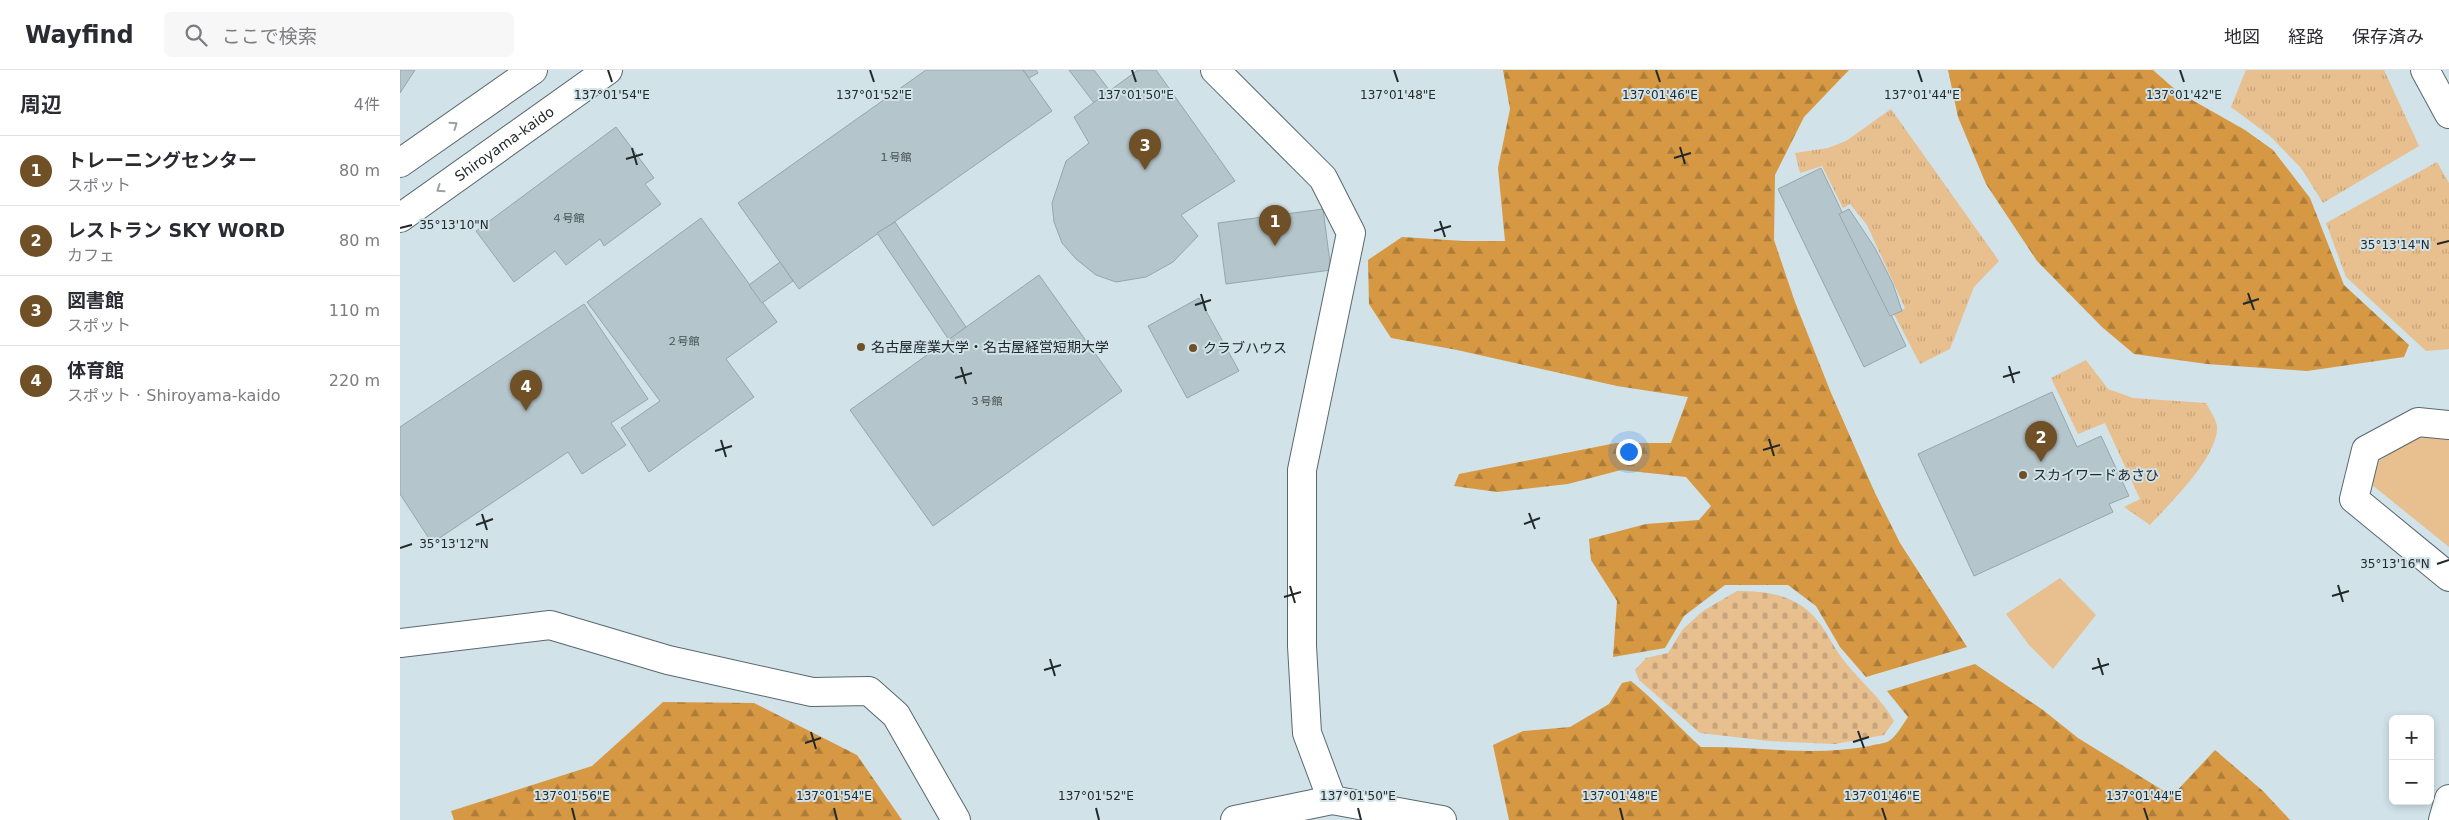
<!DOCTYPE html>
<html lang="ja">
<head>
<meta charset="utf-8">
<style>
  body { margin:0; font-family:"DejaVu Sans","Noto Sans JP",sans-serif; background:#f7f7f7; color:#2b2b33 }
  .controls { position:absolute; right:15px; bottom:15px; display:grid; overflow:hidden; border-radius:8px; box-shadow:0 2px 8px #0003 }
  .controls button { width:45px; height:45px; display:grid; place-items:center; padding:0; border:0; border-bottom:1px solid #e1e1e2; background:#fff; color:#2b2b33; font:25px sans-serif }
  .you { position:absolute; left:1228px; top:381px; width:18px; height:18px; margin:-12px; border:4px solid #fff; border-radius:50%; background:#1a73e8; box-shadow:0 0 0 8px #1a73e833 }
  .badge { display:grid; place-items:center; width:32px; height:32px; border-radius:50%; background:#705026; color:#fff; font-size:16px; font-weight:700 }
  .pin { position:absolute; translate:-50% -41px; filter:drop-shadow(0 1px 2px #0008) }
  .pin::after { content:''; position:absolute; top:26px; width:18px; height:15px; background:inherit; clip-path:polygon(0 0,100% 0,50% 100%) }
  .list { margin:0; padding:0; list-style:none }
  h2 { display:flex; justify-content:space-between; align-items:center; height:65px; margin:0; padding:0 20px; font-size:21px }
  h2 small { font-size:16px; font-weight:400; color:#7c7c81 }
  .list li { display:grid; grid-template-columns:32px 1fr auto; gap:15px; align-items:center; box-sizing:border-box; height:70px; padding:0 20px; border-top:1px solid #e1e1e2 }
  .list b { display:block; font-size:19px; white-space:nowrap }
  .list p { margin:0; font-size:16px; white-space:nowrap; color:#7c7c81 }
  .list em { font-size:16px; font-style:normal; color:#7c7c81 }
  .icon { flex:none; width:28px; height:28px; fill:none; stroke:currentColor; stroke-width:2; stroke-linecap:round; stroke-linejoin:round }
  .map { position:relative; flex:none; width:2049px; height:750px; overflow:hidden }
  header { display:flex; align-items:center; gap:30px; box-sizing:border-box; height:70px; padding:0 25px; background:#fff; border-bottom:1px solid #e1e1e2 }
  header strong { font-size:24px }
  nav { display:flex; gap:28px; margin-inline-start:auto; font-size:18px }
  .search { width:350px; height:45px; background:#f7f7f7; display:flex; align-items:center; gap:12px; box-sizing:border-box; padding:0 18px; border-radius:8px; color:#7c7c81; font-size:19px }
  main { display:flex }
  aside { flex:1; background:#fff }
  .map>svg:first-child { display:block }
  .grass { fill:#e8bf8e }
  .forest { fill:url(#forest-firs) }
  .cemetery { fill:url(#cemetery-stones) }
  .park { fill:url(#park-tufts) }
  .building { fill:#b4c6cc; stroke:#95a6ac }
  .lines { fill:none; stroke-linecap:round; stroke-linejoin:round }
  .minor-casing { stroke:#59686e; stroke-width:30 }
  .minor { stroke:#fff; stroke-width:28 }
  .oneway { stroke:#9c9fa0 }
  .ticks { fill:none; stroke:#22292b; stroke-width:2 }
  .poi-dot { fill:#705026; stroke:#d1e2e9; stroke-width:2 }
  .labels { text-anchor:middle; stroke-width:4; stroke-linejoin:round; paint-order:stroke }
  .number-label { font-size:11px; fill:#465053 }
  .street-label { font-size:14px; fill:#22292b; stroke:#d1e2e9 }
  .poi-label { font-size:14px; fill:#22292b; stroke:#d1e2e9; text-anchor:start }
  .ticks-label { font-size:12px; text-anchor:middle; fill:#22292b; stroke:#d1e2e9; stroke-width:4; stroke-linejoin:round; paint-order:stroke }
</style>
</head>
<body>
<header>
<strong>Wayfind</strong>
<div class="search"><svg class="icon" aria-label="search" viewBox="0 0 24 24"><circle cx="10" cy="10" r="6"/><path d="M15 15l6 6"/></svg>ここで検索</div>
<nav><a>地図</a><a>経路</a><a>保存済み</a></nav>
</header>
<main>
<aside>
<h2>周辺<small>4件</small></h2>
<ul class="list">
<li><span class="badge">1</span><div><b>トレーニングセンター</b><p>スポット</p></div><em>80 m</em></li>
<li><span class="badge">2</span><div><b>レストラン SKY WORD</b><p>カフェ</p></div><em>80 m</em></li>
<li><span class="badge">3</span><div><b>図書館</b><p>スポット</p></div><em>110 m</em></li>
<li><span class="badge">4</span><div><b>体育館</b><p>スポット · Shiroyama-kaido</p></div><em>220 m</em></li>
</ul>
</aside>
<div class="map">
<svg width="2049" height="750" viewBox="0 0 2049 750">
  <defs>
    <pattern id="forest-firs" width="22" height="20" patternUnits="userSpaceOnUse" patternTransform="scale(1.25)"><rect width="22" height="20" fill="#d69843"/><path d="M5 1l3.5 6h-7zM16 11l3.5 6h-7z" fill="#ad7c38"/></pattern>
    <pattern id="cemetery-stones" width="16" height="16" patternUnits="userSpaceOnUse" patternTransform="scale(1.25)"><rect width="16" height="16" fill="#e8bf8e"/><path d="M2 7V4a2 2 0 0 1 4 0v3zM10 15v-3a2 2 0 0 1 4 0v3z" fill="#c7a47b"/></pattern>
    <pattern id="park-tufts" width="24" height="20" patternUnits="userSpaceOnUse" patternTransform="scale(1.25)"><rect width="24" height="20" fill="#e8bf8e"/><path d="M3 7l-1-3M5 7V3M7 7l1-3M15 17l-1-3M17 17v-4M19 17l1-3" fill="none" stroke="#c7a47b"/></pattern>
  </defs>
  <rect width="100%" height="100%" fill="#d1e2e9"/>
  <g class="grass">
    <polygon points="2018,365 2049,368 2049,477 1971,414 1979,391"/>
    <polygon points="1660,508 1696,545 1653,599 1629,575 1606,544"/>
  </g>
  <g class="forest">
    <polygon points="1103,0 1449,0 1404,47 1375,105 1374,170 1395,232 1431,323 1475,423 1500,473 1567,577 1466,607 1440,577 1416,536 1388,515 1325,515 1284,546 1265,578 1213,587 1217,531 1191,490 1189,469 1246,454 1299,450 1311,436 1286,407 1221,400 1168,414 1097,422 1054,416 1059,404 1216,373 1271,373 1288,327 1217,316 1057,280 991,268 969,234 968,190 1002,167 1064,171 1105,171 1098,98 1110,39"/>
    <polygon points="1548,0 1753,0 1778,22 1845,60 1873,80 1910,128 1944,215 2009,275 2004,287 1907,301 1807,294 1734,284 1702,257 1637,191 1586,114 1558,47"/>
    <path d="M1575 594 1643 640 1678 668 1772 726 1815 680 1863 721 1890 750H1109L1093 675 1123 661 1170 657 1209 634 1222 613 1231 611C1257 632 1276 655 1301 677 1357 676 1413 687 1470 676 1475 674 1484 674 1489 671 1496 667 1503 654 1508 647L1487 621Z"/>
    <polygon points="263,632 354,633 457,685 502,750 54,750 51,741 192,696"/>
  </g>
  <path class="cemetery" d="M1337 521C1368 521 1396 525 1417 550 1428 563 1434 579 1445 592 1461 612 1481 628 1494 651L1484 665 1435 674 1369 671 1300 663 1239 610 1235 600 1246 588 1268 583 1283 559 1303 541Z"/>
  <g class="park">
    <polygon points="1846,0 1984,0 2019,76 1923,133 1901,98 1870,66 1831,37"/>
    <polygon points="1491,39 1599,191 1574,217 1550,279 1520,294 1494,244 1505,238 1467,155 1450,134 1443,138 1422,96 1400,103 1395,83 1428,78 1446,71"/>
    <polygon points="2037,92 2049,113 2049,279 2026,281 1946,207 1926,153"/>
    <path d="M1686 290 1708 319 1733 328 1806 333C1809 339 1817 350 1817 357 1818 387 1769 434 1750 455L1724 437 1740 429 1705 353 1678 364 1651 308Z"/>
  </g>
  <g class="building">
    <polygon points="0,0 15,0 0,23"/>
    <polygon points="526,0 623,0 652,41 399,219 338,133"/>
    <polygon points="623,0 636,0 638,3 629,8"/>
    <polygon points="669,0 694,0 710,21 694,33"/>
    <polygon points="738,0 756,0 835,111 781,145 798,166 773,192 746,207 716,212 696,205 676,189 662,173 654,152 652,133 666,91 689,73 674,47"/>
    <polygon points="216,57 254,108 245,114 261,134 204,176 200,169 166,195 155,181 114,212 76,161"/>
    <polygon points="1421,98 1506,276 1464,297 1378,119"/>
    <polygon points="923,139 931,200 826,214 818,153"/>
    <polygon points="1449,139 1475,178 1493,214 1502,241 1490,246 1439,144"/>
    <polygon points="301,148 377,252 326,289 354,327 249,402 221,358 260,331 187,232"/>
    <polygon points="495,152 566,257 549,270 477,163"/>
    <polygon points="380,192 393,211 362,233 349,215"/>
    <polygon points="639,205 722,321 533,456 450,340"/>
    <polygon points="799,228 839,301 787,328 748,256"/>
    <polygon points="184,234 248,329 211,353 226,375 182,404 168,382 32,473 0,424 0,357"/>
    <polygon points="1652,322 1677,377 1701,366 1729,426 1709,434 1713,442 1574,506 1518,384"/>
  </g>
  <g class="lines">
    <defs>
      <g id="minor">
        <polyline points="815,0 923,108 951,163 902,400 902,576 907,663 932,730"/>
        <polyline points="2025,0 2049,44"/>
        <polyline points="0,93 133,0"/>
        <path id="s1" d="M0 148 208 0"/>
        <polyline points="2049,355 2018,352 1966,380 1954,429 2049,507"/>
        <polyline points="0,573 150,555 268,590 412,622 469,621 496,645 556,750"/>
        <polyline points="835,750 932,730 1042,750"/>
        <polyline points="2043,750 2049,729"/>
      </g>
    </defs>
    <use href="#minor" class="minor-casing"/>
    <use href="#minor" class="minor"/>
  </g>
  <defs><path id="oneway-chevron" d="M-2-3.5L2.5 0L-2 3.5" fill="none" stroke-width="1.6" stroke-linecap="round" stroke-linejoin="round" transform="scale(1.25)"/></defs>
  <g class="oneway">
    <use href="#oneway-chevron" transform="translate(54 55) rotate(-35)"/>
    <use href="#oneway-chevron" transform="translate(40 119) rotate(145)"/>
  </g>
  <path class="ticks" d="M208 0 212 12M470 0 474 12M732 0 736 12M994 0 998 12M1256 0 1260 12M1518 0 1522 12M1780 0 1784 12M1280 77 1285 94M232 78 237 95M1274 88 1291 83M226 89 243 84M1040 151 1045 167M0 158 12 155M1034 161 1051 156M2037 174 2049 171M1848 223 1854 240M801 224 806 241M1843 234 1859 229M795 235 811 230M1609 296 1614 313M561 297 566 314M1603 307 1620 302M555 308 572 303M1369 369 1374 386M321 370 326 387M1363 380 1380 375M315 381 332 376M1129 443 1135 459M82 444 87 460M1124 454 1140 448M76 455 93 449M0 478 12 474M2037 494 2049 490M1938 515 1943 532M890 516 895 533M1932 526 1949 521M884 527 901 522M1698 588 1703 605M650 589 655 606M1692 599 1709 594M644 600 661 595M1458 661 1464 678M411 662 416 679M1453 672 1469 667M405 673 421 668M172 738 175 750M434 738 437 750M696 738 699 750M958 738 961 750M1220 738 1223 750M1482 738 1486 750M1744 738 1748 750"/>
  <g class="poi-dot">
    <circle cx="461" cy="277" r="5"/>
    <circle cx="793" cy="278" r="5"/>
    <circle cx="1623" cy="405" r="5"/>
  </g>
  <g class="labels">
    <g class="number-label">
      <text x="495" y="91">１号館</text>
      <text x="168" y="152">４号館</text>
      <text x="283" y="275">２号館</text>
      <text x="586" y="335">３号館</text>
    </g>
    <g class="street-label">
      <text dy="5" stroke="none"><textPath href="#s1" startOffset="128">Shiroyama-kaido</textPath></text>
    </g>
    <g class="poi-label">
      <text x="471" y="282">名古屋産業大学・名古屋経営短期大学</text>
      <text x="803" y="283">クラブハウス</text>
      <text x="1633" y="410">スカイワードあさひ</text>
    </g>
  </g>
  <g class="ticks-label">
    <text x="212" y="29">137°01'54"E</text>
    <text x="474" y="29">137°01'52"E</text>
    <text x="736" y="29">137°01'50"E</text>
    <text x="998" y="29">137°01'48"E</text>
    <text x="1260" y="29">137°01'46"E</text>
    <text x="1522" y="29">137°01'44"E</text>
    <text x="1784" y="29">137°01'42"E</text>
    <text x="54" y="159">35°13'10"N</text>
    <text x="1995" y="179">35°13'14"N</text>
    <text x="54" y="478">35°13'12"N</text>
    <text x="1995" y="498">35°13'16"N</text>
    <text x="172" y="730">137°01'56"E</text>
    <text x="434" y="730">137°01'54"E</text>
    <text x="696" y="730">137°01'52"E</text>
    <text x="958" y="730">137°01'50"E</text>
    <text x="1220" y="730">137°01'48"E</text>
    <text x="1482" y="730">137°01'46"E</text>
    <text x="1744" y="730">137°01'44"E</text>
  </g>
</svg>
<div class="controls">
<button>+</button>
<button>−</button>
</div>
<div class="you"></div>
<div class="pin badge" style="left:875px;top:176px">1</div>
<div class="pin badge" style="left:1641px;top:392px">2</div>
<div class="pin badge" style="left:745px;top:100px">3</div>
<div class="pin badge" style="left:126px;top:341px">4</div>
</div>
</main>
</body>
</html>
